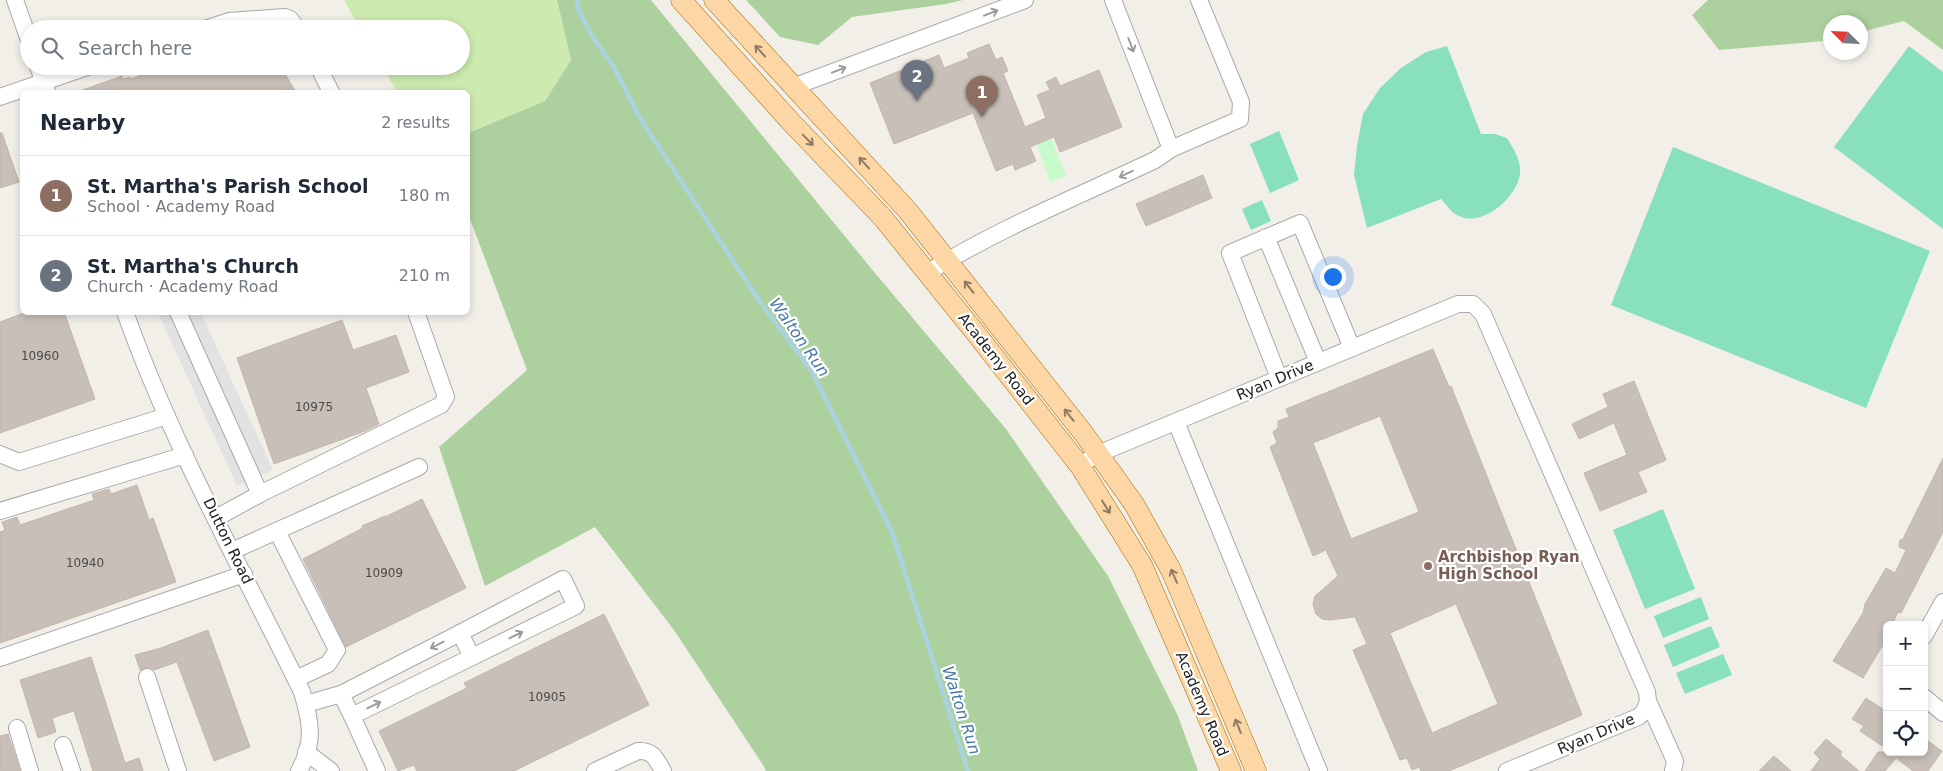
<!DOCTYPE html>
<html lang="en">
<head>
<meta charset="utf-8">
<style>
  body { margin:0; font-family:"DejaVu Sans",sans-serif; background:#f2f2f3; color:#1f2937 }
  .controls { position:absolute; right:15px; bottom:15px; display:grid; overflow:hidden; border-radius:8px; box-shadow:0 2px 8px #0003 }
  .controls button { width:45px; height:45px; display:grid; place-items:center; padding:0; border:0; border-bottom:1px solid #e0e1e3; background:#fff; color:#1f2937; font:25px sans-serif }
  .compass { position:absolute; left:1823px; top:15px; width:45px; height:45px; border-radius:50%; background:#fff; box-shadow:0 2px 8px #0003; rotate:294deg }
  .you { position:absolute; left:1332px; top:276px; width:18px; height:18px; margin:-12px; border:4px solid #fff; border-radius:50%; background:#1a73e8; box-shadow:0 0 0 8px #1a73e833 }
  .badge { display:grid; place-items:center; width:32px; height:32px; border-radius:50%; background:#d40000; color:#fff; font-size:16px; font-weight:700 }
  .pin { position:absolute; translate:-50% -41px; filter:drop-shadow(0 1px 2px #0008) }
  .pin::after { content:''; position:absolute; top:26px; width:18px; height:15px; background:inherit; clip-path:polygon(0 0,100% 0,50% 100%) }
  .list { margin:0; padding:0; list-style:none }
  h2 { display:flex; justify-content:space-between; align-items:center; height:65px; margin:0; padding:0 20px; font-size:21px }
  h2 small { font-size:16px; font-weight:400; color:#747a83 }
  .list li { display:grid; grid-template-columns:32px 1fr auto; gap:15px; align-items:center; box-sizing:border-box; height:80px; padding:0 20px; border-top:1px solid #e0e1e3 }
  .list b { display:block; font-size:19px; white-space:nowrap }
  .list p { margin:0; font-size:16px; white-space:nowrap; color:#747a83 }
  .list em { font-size:16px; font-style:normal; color:#747a83 }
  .icon { flex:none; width:28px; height:28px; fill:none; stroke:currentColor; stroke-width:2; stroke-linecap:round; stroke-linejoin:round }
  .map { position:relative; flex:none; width:1943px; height:771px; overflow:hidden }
  .search { position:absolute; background:#fff; box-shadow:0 2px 8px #0003; left:20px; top:20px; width:450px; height:55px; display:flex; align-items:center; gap:12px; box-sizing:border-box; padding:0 18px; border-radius:28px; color:#747a83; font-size:19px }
  .panel { position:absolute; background:#fff; box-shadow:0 2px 8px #0003; left:20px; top:90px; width:450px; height:225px; border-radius:8px }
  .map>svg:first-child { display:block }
  .grass { fill:#cdebb0 }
  .forest { fill:#add19e }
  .park { fill:#c8facc }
  .pitch { fill:#88e0be }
  .parking { fill:#e2e2e2 }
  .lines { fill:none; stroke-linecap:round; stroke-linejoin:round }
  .stream { stroke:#aad3df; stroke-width:4.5 }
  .building { fill:#c7bfb8; stroke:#c4b6ab; fill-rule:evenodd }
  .minor-casing { stroke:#a9a9a9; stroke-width:18 }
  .major-casing { stroke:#a06b00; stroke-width:21 }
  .minor { stroke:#fff; stroke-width:16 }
  .major { stroke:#fcd6a4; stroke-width:20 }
  .oneway { stroke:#9c9c9c }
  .oneway2 { stroke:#8f7c63 }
  .education-dot { fill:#8d6e63; stroke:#fff; stroke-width:2 }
  .labels { text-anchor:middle; stroke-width:4.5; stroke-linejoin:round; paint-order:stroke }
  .number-label { font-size:12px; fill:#4b4948 }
  .street-label { font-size:15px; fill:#222; stroke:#fff }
  .education-label { font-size:15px; font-weight:bold; fill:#785e54; stroke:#fff; text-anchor:start }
  .water-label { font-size:16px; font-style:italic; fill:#4a7aab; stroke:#fff }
</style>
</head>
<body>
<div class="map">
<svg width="1943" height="771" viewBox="0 0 1943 771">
  <rect width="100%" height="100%" fill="#f2efe9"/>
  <polygon class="grass" points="344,0 557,0 571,60 545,101 468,133 468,92 397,92 382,66 461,66 461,29 360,29"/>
  <g class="forest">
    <polygon points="557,0 651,0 875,273 1006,429 1108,576 1178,716 1198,771 766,771 763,765 674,630 595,527 485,586 439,447 527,370 470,219 468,207 468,133 545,101 571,60"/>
    <polygon points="746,0 963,0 946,4 852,17 818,45 780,37"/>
    <polygon points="1708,0 1943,0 1943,50 1904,21 1861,32 1860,22 1830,22 1830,39 1825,41 1719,50 1692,15"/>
  </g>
  <polygon class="park" points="1051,137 1066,176 1050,182 1036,143"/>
  <g class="pitch">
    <path d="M1447 46 1481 134H1495L1507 138C1513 148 1522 162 1520 174 1517 198 1481 229 1457 215 1451 212 1446 204 1441 199L1367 228 1354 175 1357 146 1363 114 1380 88 1401 68 1426 52Z"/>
    <polygon points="1909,46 1943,72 1943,229 1834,147"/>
    <polygon points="1279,131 1299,180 1270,193 1250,144"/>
    <polygon points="1673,147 1930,251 1866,408 1611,305"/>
    <polygon points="1262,200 1271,221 1251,230 1242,209"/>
    <polygon points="1663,509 1695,589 1645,609 1613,530"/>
    <polygon points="1701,597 1709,619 1663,638 1654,616"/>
    <polygon points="1711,626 1720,647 1673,667 1664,645"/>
    <polygon points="1723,654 1732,675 1685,694 1676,673"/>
  </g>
  <polygon class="parking" points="158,313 201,313 273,470 237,486"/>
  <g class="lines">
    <polyline class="stream" points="577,0 578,9 592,36 613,66 641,120 760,302 811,370 892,532 968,771"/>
  </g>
  <g class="building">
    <polygon points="989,44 996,60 1002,57 1008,71 1003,73 1025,127 1046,118 1037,95 1050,90 1046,82 1056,77 1060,86 1099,70 1122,127 1060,152 1054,137 1030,147 1036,161 1015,170 1013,164 996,171 973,113 894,144 870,83 939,55 944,68 969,58 967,53"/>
    <polygon points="158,66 280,66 296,92 80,92 80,91 122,76 123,79 130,77 130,79 159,69"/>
    <polygon points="0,133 2,133 19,182 0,188"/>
    <polygon points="1203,175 1212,198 1146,226 1136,204"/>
    <polygon points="26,312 64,312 95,399 0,433 0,322"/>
    <polygon points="342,320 353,350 396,335 409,372 366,388 379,424 365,431 274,464 237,358"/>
    <path d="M1433 349 1449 387 1451 386 1582 715 1449 771H1421L1419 767 1412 770 1407 758 1400 760 1353 650 1367 644 1355 617 1329 620 1322 619 1316 614 1313 604 1315 596 1338 576 1326 550 1313 556 1270 447 1277 443 1273 432 1278 428V421L1289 417 1286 409ZM1380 416 1419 512 1351 539 1313 443ZM1456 604 1498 704 1432 733 1390 633Z"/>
    <polygon points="1634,381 1666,460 1638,472 1647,492 1600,511 1584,473 1627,455 1614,423 1579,439 1572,424 1608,407 1603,394"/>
    <polygon points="1943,458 1943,532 1901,613 1898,612 1892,625 1887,625 1887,638 1863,678 1833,661 1863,613 1865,604 1886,568 1895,573 1906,550 1899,547 1900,540 1903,539"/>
    <polygon points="137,485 149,520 153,518 176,582 0,643 0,532 5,530 2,522 17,517 20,525 94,500 92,494 109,489 111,494"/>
    <polygon points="422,499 466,588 346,647 303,559 363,528 362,526 385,516 385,517"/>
    <polygon points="604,614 649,705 514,771 417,771 414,765 398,771 379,731 467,688 464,683"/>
    <polygon points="208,630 250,747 214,761 177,662 154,670 149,667 140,670 135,655 161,648"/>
    <polygon points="91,657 125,763 139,758 143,771 93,771 74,711 52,718 56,732 38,738 20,680"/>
    <polygon points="1866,698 1887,712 1887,749 1860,731 1864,726 1852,719"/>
    <polygon points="8,734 20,771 0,771 0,736"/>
    <polygon points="1924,738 1942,751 1928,771 1913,771 1896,758 1885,771 1865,771 1878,752 1924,752"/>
    <polygon points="1826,739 1842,752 1840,755 1859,771 1811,771 1820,759 1814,753"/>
    <polygon points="1774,756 1791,771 1759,771"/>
  </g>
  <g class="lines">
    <defs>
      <g id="minor">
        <polyline points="15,0 29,40"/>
        <polyline points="205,29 229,21 285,17 290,19 298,29"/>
        <polyline points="38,66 47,92"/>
        <polyline points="318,66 331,92"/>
        <polyline points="793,87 1025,0"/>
        <polyline points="0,97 90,66"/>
        <polyline points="1171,149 1240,119 1241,102 1199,0"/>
        <polyline points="1266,237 1318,362"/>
        <path d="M927 273C999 228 1079 196 1155 160L1171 149 1113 0"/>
        <path d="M125 312C172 444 241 567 302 692 311 722 315 742 299 771"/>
        <polyline points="178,312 260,494 216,518"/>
        <polyline points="1279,378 1230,253 1300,223 1352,348"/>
        <polyline points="1176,422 1319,771"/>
        <polyline points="0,454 19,462 167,416"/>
        <polyline points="1088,460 1098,454 1458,304 1473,304 1483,314 1647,692 1648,701 1675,761 1673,771"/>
        <polyline points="260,494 441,405 446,397 416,312"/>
        <polyline points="0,511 185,455"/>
        <polyline points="277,531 337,650 328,664 296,679"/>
        <polyline points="232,551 419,467"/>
        <polyline points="460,633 563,579 576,606 472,657"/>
        <polyline points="1924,636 1943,602"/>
        <polyline points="0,658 244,574"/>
        <polyline points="147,677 178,771"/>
        <polyline points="1924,697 1943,713"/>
        <polyline points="306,704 341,694 460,633 472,657 352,716 341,694"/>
        <polyline points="352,716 377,771"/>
        <polyline points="17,728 30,771"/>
        <polyline points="63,745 72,771"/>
        <polyline points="306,752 331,771"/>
        <path d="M595 771 638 751C653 750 656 759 663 771"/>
        <polyline points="1507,771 1638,717 1644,712 1648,701"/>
      </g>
      <g id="major">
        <polyline points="681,0 790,121 883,218 978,336 1080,466 1142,565 1231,771"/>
        <polyline points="714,0 908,211 1084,434 1134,504 1171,570 1256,771"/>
      </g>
    </defs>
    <use href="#minor" class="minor-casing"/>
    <use href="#major" class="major-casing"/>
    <use href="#minor" class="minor"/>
    <use href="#major" class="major"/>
  </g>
  <defs><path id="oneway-shaft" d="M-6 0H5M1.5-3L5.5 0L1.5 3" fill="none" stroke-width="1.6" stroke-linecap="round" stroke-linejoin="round" transform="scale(1.25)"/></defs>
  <g class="oneway">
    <use href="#oneway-shaft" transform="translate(991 13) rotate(-21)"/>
    <use href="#oneway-shaft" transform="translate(1131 45) rotate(69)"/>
    <use href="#oneway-shaft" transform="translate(839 70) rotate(-21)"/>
    <use href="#oneway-shaft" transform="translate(1126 174) rotate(155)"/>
    <use href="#oneway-shaft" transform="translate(516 635) rotate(-26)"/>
    <use href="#oneway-shaft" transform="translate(437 645) rotate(153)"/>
    <use href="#oneway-shaft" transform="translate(374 705) rotate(-26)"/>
  </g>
  <g class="oneway2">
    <use href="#oneway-shaft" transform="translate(760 51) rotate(-133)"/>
    <use href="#oneway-shaft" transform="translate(808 140) rotate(46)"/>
    <use href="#oneway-shaft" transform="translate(864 163) rotate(-133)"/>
    <use href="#oneway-shaft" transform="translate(969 287) rotate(-128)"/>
    <use href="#oneway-shaft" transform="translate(1069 415) rotate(-128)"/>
    <use href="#oneway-shaft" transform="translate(1106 507) rotate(58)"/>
    <use href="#oneway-shaft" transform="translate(1174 576) rotate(-114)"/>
    <use href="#oneway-shaft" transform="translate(1238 726) rotate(-112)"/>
  </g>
  <circle class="education-dot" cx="1428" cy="566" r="5"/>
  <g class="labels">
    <g class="number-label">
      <text x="40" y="360">10960</text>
      <text x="314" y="411">10975</text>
      <text x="85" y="567">10940</text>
      <text x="384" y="577">10909</text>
      <text x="547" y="701">10905</text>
    </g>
    <g class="street-label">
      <text transform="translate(996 359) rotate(52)" y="5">Academy Road</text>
      <text transform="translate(1275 380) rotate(-23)" y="5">Ryan Drive</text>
      <text transform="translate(228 541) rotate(64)" y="5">Dutton Road</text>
      <text transform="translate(1202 704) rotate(67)" y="5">Academy Road</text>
      <text transform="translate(1596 734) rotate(-23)" y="5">Ryan Drive</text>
    </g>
    <g class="education-label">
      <text x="1438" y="562">Archbishop Ryan<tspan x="1438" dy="17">High School</tspan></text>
    </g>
    <g class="water-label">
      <text transform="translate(800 337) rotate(55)" y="6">Walton Run</text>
      <text transform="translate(962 710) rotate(72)" y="6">Walton Run</text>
    </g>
  </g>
</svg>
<div class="controls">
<button>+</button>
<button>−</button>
<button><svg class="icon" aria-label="locate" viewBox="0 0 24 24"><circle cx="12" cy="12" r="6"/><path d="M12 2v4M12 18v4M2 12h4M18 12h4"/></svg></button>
</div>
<svg class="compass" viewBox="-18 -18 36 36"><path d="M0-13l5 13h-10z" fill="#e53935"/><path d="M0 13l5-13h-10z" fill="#747a83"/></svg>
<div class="you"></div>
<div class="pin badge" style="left:982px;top:117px;background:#8d6e63">1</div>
<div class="pin badge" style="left:917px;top:101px;background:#6b7280">2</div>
<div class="search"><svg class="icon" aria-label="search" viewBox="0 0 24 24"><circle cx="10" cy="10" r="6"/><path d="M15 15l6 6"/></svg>Search here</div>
<section class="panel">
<h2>Nearby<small>2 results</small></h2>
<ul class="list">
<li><span class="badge" style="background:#8d6e63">1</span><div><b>St. Martha's Parish School</b><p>School · Academy Road</p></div><em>180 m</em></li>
<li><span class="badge" style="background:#6b7280">2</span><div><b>St. Martha's Church</b><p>Church · Academy Road</p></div><em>210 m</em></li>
</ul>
</section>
</div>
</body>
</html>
